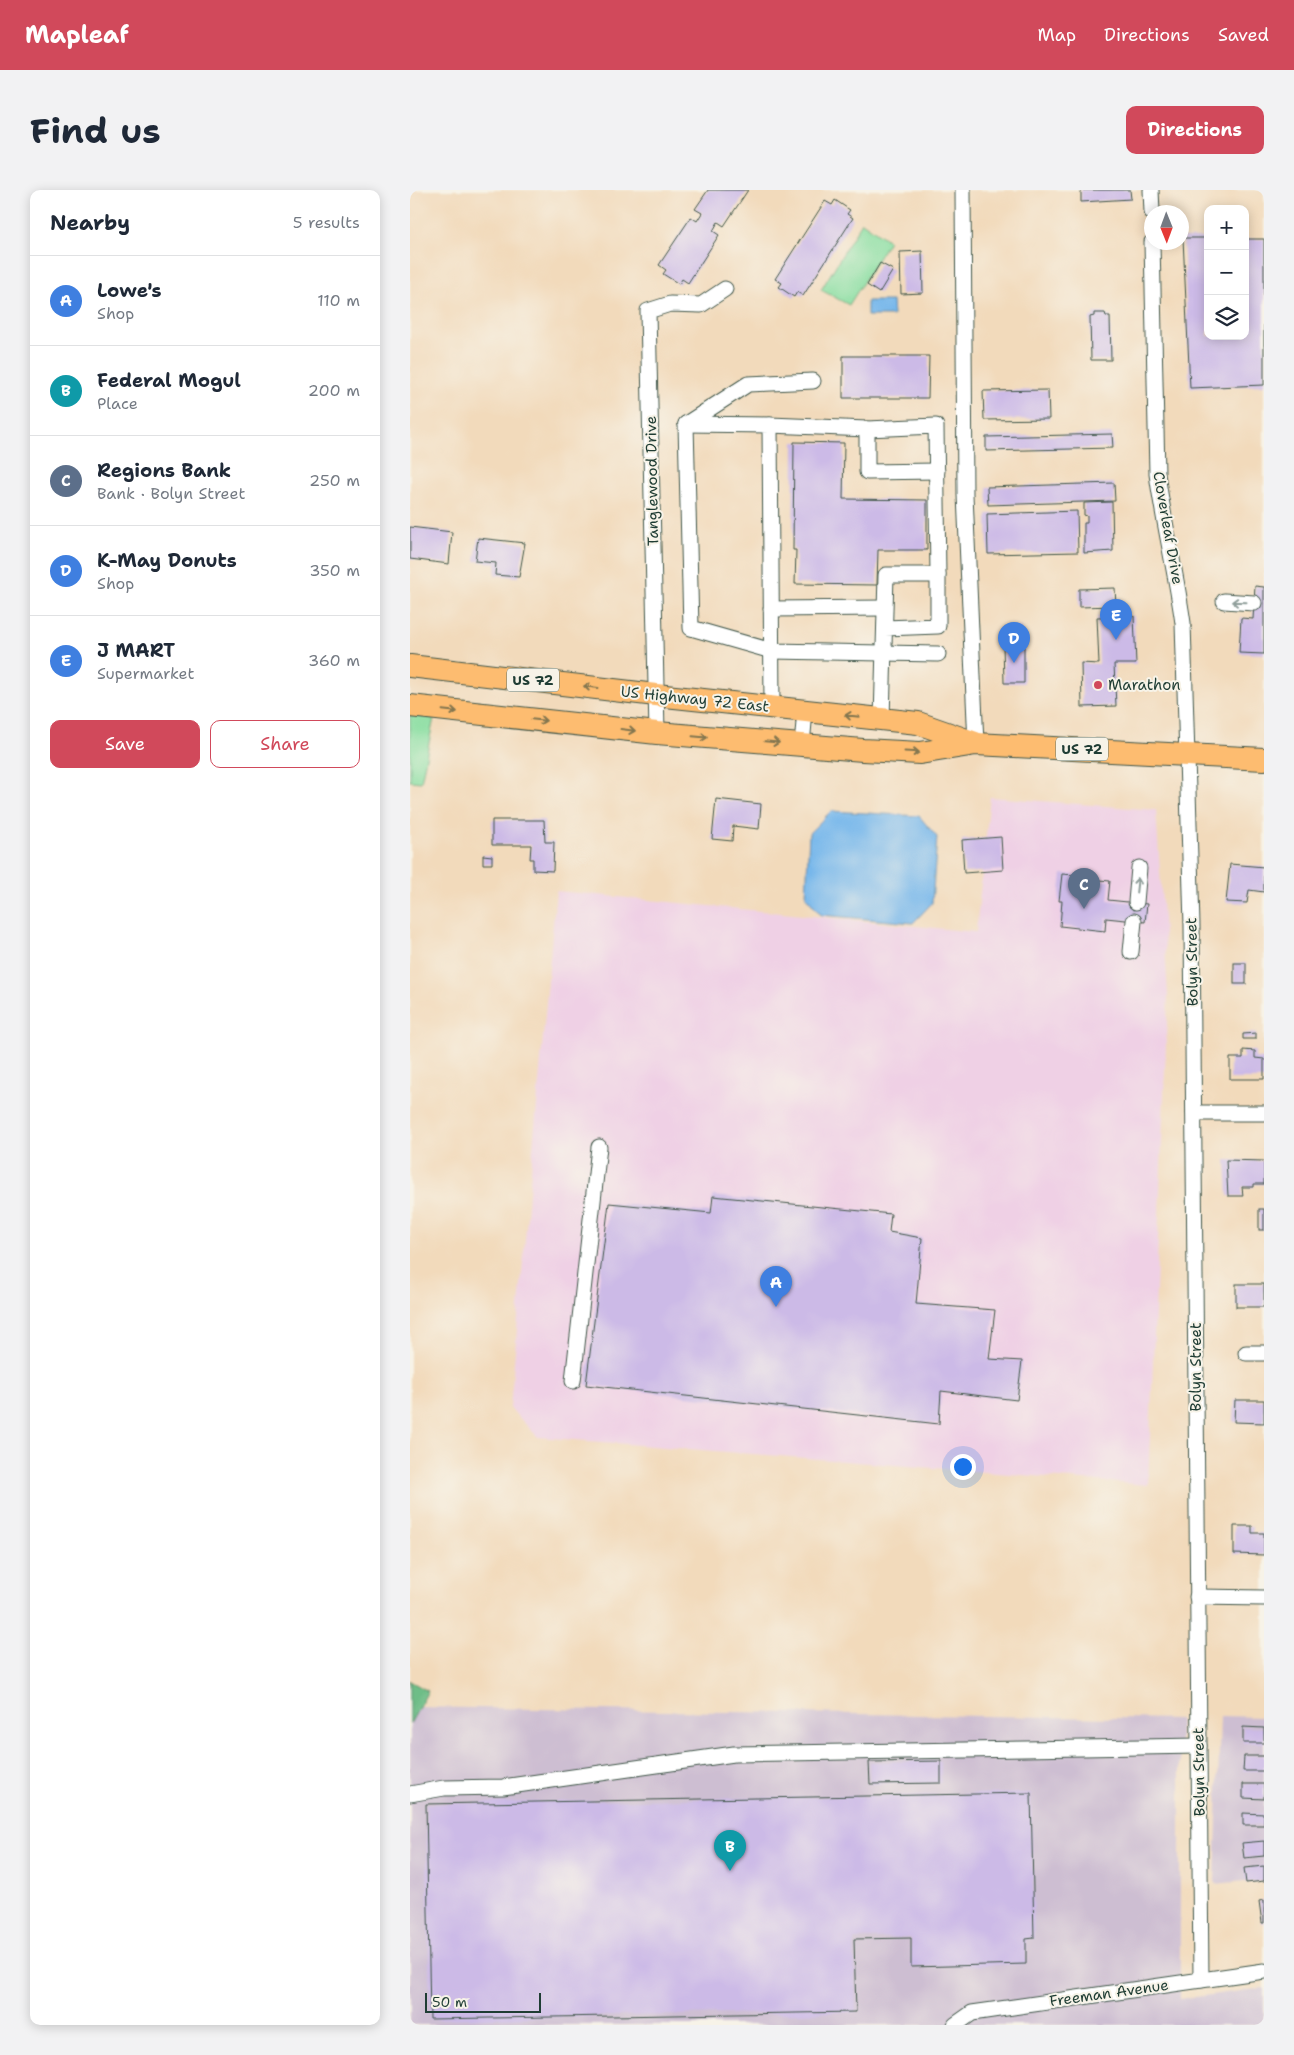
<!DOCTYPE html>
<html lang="en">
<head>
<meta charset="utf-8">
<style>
  body { margin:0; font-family:"Shantell Sans",sans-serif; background:#f2f2f3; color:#1f2937 }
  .controls { position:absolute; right:15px; top:15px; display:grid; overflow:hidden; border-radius:10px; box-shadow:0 2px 12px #0003 }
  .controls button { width:45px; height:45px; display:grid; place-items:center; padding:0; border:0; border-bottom:1px solid #e0e1e3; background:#fff; color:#1f2937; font:25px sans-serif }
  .compass { position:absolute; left:734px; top:15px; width:45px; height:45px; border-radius:50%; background:#fff; box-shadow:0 2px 12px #0003; rotate:179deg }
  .scale { position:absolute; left:15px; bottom:12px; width:116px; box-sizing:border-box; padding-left:5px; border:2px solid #1f3d34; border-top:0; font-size:14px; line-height:18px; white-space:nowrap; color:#1f3d34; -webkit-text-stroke:4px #f7f3e8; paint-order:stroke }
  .you { position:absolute; left:552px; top:1276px; width:18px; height:18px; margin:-12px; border:4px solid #fff; border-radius:50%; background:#1a73e8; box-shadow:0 0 0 8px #1a73e833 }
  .badge { display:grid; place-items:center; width:32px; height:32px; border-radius:50%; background:#d1495b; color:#fff; font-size:16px; font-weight:700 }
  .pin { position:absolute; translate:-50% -41px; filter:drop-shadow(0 1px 2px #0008) }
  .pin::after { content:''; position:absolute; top:26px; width:18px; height:15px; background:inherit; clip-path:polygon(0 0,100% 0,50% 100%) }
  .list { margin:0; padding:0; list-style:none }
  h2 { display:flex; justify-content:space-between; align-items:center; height:65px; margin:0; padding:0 20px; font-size:21px }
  h2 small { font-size:16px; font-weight:400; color:#747a83 }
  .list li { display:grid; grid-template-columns:32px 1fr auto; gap:15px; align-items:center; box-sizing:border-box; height:90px; padding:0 20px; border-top:1px solid #e0e1e3 }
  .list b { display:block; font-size:19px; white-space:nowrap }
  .list p { margin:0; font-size:16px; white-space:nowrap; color:#747a83 }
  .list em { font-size:16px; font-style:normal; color:#747a83 }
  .actions { display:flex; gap:10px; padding:15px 20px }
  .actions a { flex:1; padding:11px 0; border:1px solid #d1495b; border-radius:10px; text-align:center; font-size:18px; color:#d1495b }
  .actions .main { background:#d1495b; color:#fff }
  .icon { flex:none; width:28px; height:28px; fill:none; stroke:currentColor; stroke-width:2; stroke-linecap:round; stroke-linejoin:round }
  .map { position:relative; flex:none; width:854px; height:1835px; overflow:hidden; border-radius:10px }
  header { display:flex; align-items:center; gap:30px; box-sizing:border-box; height:70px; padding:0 25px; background:#d1495b; color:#fff }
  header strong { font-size:24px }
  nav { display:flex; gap:28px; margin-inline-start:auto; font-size:18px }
  .intro { display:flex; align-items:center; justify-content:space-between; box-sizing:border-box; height:120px; padding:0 30px }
  h1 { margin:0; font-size:35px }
  .button { padding:12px 22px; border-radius:10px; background:#d1495b; color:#fff; font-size:18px; font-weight:700 }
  main { display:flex; gap:30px; padding:0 30px }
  aside { flex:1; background:#fff; border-radius:10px; box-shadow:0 2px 12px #0003 }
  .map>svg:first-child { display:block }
  .built { fill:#efd0e5 }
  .industrial { fill:#cdbed2 }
  .green { fill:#89dea1; stroke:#548e6a }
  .forest { fill:#6ebd87; stroke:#467d5e }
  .water { fill:#77b7eb; stroke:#4b7a90 }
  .building { fill:#ccbae7 }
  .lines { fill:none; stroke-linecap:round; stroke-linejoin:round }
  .minor-casing { stroke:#3f5548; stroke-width:17 }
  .highway-casing { stroke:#3f5548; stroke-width:24 }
  .minor { stroke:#fff; stroke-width:15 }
  .highway { stroke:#fdbc70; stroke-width:22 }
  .oneway { stroke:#8f9e9a }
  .oneway2 { stroke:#83764f }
  .poi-dot { fill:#d1495b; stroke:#f7f3e8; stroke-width:2 }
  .labels { text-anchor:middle; stroke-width:4; stroke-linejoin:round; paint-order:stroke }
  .shield { fill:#f7f3e8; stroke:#60746a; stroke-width:1 }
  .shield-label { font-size:14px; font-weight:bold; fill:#1f3d34 }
  .street-label { font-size:15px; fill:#1f3d34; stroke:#f7f3e8 }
  .poi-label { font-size:15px; fill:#1f3d34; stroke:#f7f3e8; text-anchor:start }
</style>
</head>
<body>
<header>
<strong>Mapleaf</strong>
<nav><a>Map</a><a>Directions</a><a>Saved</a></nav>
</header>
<div class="intro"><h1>Find us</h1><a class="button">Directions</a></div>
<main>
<aside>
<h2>Nearby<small>5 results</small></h2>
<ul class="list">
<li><span class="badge" style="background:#3f7fe0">A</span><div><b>Lowe's</b><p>Shop</p></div><em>110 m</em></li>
<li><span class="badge" style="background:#0f9aa8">B</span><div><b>Federal Mogul</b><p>Place</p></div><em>200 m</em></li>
<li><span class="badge" style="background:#5c6f8a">C</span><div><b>Regions Bank</b><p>Bank · Bolyn Street</p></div><em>250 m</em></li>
<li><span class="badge" style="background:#3f7fe0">D</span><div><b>K-May Donuts</b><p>Shop</p></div><em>350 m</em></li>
<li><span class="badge" style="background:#3f7fe0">E</span><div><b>J MART</b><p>Supermarket</p></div><em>360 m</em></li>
</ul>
<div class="actions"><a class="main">Save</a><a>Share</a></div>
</aside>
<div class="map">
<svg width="854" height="1835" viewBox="0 0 854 1835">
  <rect width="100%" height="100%" fill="#f7f3e8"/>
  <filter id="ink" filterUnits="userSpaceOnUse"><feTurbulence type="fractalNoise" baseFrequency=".02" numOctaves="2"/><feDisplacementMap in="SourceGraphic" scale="10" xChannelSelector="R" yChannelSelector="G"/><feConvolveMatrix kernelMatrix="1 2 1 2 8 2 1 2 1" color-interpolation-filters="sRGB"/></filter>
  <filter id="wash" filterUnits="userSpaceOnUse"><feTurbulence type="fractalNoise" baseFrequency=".0096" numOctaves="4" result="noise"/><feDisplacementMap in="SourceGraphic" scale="20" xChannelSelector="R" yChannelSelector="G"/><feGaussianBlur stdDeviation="1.12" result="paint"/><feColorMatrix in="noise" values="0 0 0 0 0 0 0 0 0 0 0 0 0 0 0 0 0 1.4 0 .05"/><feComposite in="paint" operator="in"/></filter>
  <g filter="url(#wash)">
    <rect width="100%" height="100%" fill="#f2dabb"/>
    <polygon class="built" points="580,607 746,620 758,805 738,1295 128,1247 100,1218 146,701 566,742"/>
    <g class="industrial">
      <polygon points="0,1517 770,1529 770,1809 854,1798 854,1835 0,1835"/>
      <polygon points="810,1526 854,1527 854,1689 805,1694"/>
    </g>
    <g class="green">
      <polygon points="452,32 479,51 439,115 411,100"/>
      <polygon points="0,525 24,528 11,592 0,591"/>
    </g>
    <polygon class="forest" points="0,1491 18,1501 0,1534"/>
    <g class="water">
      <polygon points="457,111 482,111 483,126 457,126"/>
      <polygon points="421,621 509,626 527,647 522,713 503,733 411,725 396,707 399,643"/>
    </g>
    <g id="blocks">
      <g class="building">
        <polygon points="298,0 338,0 314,36 308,32 303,41 309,45 278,93 272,89 269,94 253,84 256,80 249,75 281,27 287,31 292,23 285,19"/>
        <polygon points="671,0 720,0 721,9 671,12"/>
        <polygon points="425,10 440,20 437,24 443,28 393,106 387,102 384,107 369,97 372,93 365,89 415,11 422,15"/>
        <polygon points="773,48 798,48 798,146 835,146 835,49 854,49 854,195 780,198"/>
        <polygon points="512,61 513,103 491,104 490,62"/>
        <polygon points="470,73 483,80 469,103 457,95"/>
        <polygon points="684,123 695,123 696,126 700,126 701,170 681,170 680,127 684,126"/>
        <polygon points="433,166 519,166 518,208 433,208"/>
        <polygon points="638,200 639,229 574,230 573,201"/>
        <polygon points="702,244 703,258 576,261 576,247"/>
        <polygon points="384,252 434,253 433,309 517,310 517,360 468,360 467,395 385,394 386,360 383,360"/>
        <polygon points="704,293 705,311 578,315 577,297"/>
        <polygon points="702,312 703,361 674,363 674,333 677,333 677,326 674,325 674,313"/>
        <polygon points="667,321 668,362 578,364 577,324"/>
        <polygon points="0,337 42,342 39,374 0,369"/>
        <polygon points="68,348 115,353 109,387 85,385 86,373 65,371"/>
        <polygon points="845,396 854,397 854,464 829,463 831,428 843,429"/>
        <polygon points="705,398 706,416 669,417 669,399"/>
        <polygon points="724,426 726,474 704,474 706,516 672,517 671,473 689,474 687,427"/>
        <polygon points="611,437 611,449 595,450 595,438"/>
        <polygon points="614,453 614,493 594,493 593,454"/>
        <polygon points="306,609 351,614 349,639 323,636 322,651 302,649"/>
        <polygon points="82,630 134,630 135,652 144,652 143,681 123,680 123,669 120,669 121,655 82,655"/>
        <polygon points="591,647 593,680 554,683 552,650"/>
        <polygon points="73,665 82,666 82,674 73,674"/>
        <polygon points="820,674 854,677 854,702 839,700 837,713 816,712"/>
        <polygon points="652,684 678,686 678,689 700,691 698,710 737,714 735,732 696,728 695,741 650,736 652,711 649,711"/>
        <rect x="824" y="773" width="12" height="21"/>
        <polygon points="846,843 846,849 833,849 833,844"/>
        <polygon points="833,860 845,861 845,868 854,869 854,889 820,889 820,868 833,868"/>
        <polygon points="816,970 854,971 854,994 844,994 844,997 832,997 833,1006 818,1006"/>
        <polygon points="303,1006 481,1024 479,1042 512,1048 506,1114 585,1120 579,1169 612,1171 607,1210 531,1201 529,1234 176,1195 199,1013 301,1023"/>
        <rect x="849" y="1019" width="5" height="21"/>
        <rect x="826" y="1094" width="28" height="23"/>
        <polygon points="825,1210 854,1210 854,1233 824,1232"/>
        <polygon points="824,1336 842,1336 842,1343 854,1343 854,1365 824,1364"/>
        <polygon points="833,1537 854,1538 854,1553 833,1553"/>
        <polygon points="834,1566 854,1566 854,1581 833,1581"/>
        <polygon points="531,1571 531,1593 460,1594 459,1572"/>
        <polygon points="833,1594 854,1594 854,1609 833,1608"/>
        <polygon points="621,1603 624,1748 616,1749 616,1774 501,1777 501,1748 444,1749 446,1822 20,1829 16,1614"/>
        <polygon points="833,1623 854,1624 854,1635 833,1635"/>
        <polygon points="854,1651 854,1666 834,1668 832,1653"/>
        <polygon points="854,1676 854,1691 836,1693 834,1678"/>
        <polygon points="854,1710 854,1733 852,1733 849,1711"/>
      </g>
    </g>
  </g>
  <g filter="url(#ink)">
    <use href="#blocks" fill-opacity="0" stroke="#3f5548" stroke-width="1"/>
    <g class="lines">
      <defs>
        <g id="minor">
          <polyline points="553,0 555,305 566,554"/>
          <polyline points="741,0 742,22"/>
          <path d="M742 52 747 284C754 334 766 383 773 433L782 735 791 1790"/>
          <polyline points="276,234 281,438 362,461 528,464"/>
          <polyline points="276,234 360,235 362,517"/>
          <polyline points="276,234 338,194 403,191"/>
          <polyline points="360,235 457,239 526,236 528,385"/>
          <polyline points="457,239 457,282 527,281"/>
          <polyline points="814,411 844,413"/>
          <polyline points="361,419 474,418"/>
          <polyline points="472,529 476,385 528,385 528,436 475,438"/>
          <polyline points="247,543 238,121 260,114 291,115 315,99"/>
          <polyline points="392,555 395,521"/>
          <polyline points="726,712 729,678"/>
          <polyline points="721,762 724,731"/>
          <polyline points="784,923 854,923"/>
          <polyline points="836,1163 854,1163"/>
          <polyline points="163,1191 189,957"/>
          <polyline points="787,1407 854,1408"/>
          <polyline points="0,1604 34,1598 93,1597 324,1564 789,1556"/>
          <polyline points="545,1835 562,1823 854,1781"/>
        </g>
        <g id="highway">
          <polyline points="0,476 246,505 508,533 565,553"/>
          <polyline points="0,516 247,543 453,560 510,563 566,554 854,569"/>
        </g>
      </defs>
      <use href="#minor" class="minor-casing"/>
      <use href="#highway" class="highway-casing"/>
      <use href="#minor" class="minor"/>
      <use href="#highway" class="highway"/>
    </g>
    <defs><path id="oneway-shaft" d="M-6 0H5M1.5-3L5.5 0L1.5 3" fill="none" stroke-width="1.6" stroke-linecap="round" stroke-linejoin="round" transform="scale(1.25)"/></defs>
    <g class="oneway">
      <use href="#oneway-shaft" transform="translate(829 412) rotate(-178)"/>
      <use href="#oneway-shaft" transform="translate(727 695) rotate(-84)"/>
    </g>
    <g class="oneway2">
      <use href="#oneway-shaft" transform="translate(181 497) rotate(-173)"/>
      <use href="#oneway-shaft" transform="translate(40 521) rotate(6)"/>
      <use href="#oneway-shaft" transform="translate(442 526) rotate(-174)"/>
      <use href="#oneway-shaft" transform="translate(129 530) rotate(6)"/>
      <use href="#oneway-shaft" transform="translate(218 540) rotate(7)"/>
      <use href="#oneway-shaft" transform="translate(290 547) rotate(5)"/>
      <use href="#oneway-shaft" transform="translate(362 552) rotate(5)"/>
      <use href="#oneway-shaft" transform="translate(502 562) rotate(3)"/>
    </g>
  </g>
  <circle class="poi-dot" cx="688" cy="495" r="5"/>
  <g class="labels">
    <g class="shield">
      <rect x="97" y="478.5" width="52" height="23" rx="4"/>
      <rect x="646" y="547.5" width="52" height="23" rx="4"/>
    </g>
    <g class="shield-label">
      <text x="123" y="495">US 72</text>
      <text x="672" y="564">US 72</text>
    </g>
    <g class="street-label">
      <text transform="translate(242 291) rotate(-91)" y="5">Tanglewood Drive</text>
      <text transform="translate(758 338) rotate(80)" y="5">Cloverleaf Drive</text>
      <text transform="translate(285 509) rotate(6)" y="5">US Highway 72 East</text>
      <text transform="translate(782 772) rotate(-91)" y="5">Bolyn Street</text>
      <text transform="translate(786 1177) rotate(-90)" y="5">Bolyn Street</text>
      <text transform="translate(789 1582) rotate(-91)" y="5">Bolyn Street</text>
      <text transform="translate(699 1803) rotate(-8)" y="5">Freeman Avenue</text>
    </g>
    <g class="poi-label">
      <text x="698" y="500">Marathon</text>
    </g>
  </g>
</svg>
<div class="controls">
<button>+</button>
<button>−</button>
<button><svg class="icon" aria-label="layers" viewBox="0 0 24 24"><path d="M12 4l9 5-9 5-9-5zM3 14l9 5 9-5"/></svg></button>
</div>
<svg class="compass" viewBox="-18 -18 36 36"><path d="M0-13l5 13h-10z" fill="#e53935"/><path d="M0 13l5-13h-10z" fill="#747a83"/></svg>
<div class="scale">50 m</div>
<div class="you"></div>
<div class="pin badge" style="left:366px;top:1117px;background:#3f7fe0">A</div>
<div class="pin badge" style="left:320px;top:1681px;background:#0f9aa8">B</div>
<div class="pin badge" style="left:674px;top:719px;background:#5c6f8a">C</div>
<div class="pin badge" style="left:604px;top:473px;background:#3f7fe0">D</div>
<div class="pin badge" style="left:706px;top:450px;background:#3f7fe0">E</div>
</div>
</main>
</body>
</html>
